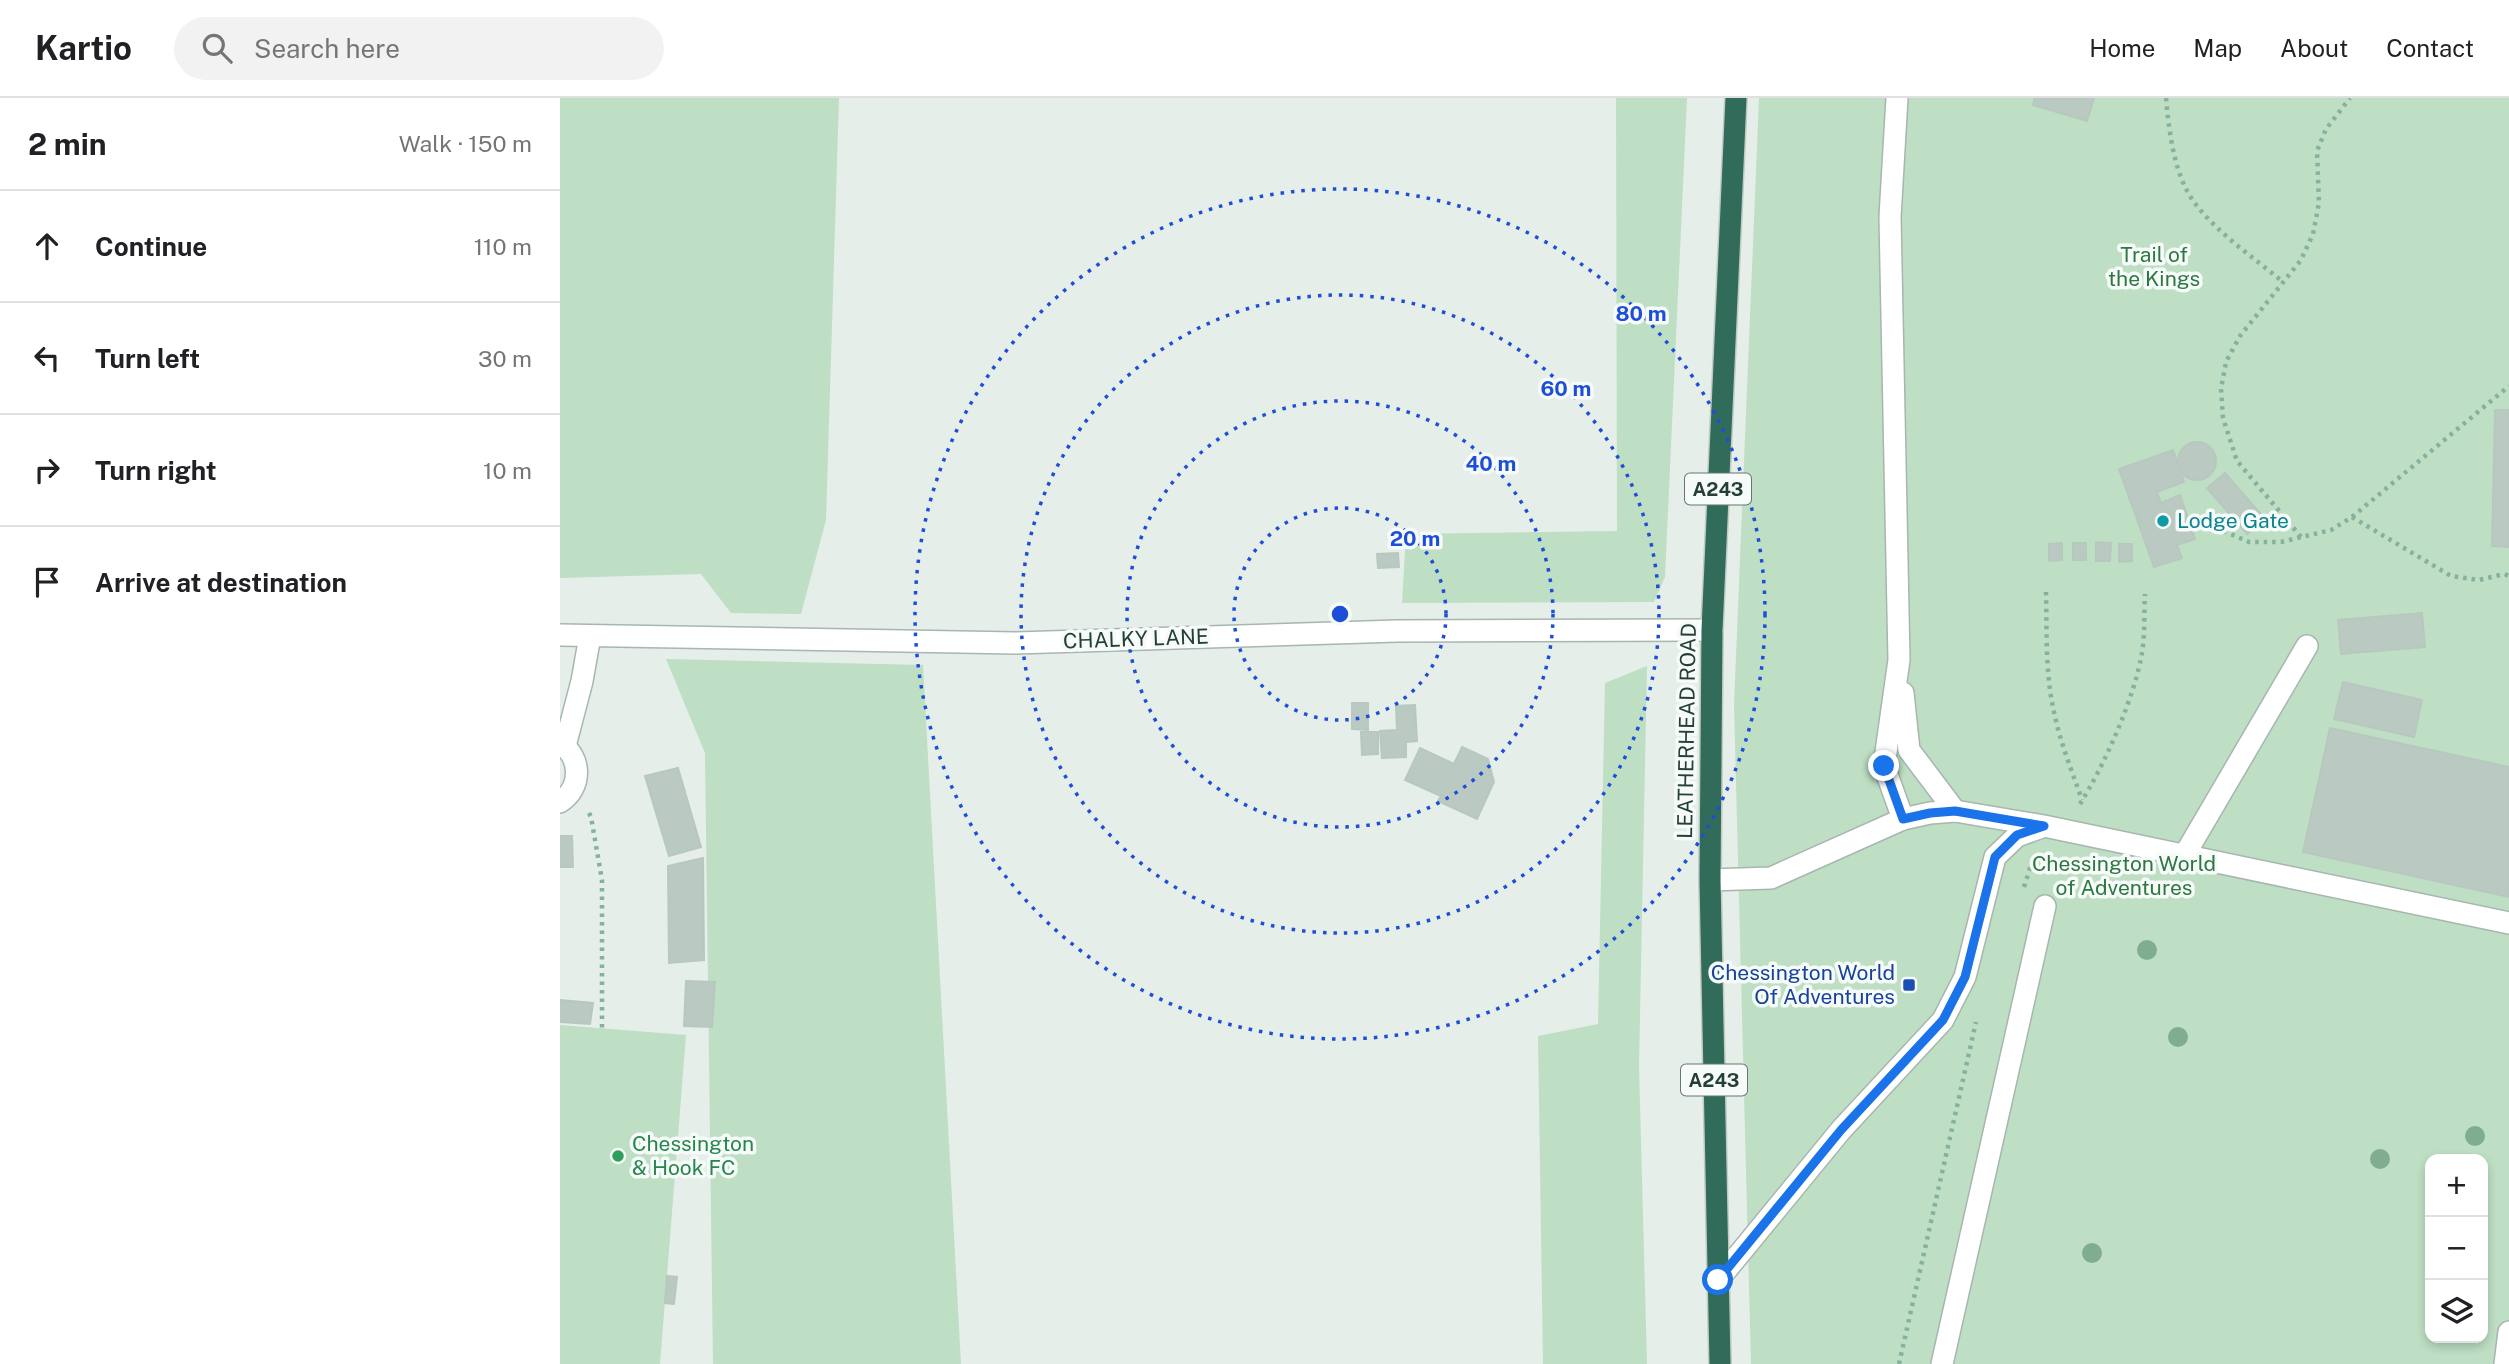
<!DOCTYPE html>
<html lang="en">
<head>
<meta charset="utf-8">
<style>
  body { margin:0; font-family:"Public Sans",sans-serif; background:#f2f2f2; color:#202124 }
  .controls { position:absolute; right:21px; bottom:21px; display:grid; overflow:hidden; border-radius:14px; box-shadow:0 4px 10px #0003 }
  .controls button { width:63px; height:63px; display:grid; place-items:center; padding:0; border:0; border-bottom:2px solid #e0e0e0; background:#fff; color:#202124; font:35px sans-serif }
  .stop { position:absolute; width:21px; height:21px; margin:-16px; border:5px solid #1a73e8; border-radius:50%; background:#fff }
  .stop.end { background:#1a73e8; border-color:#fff; box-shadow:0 2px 7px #0008 }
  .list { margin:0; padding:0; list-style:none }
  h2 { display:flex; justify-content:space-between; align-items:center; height:91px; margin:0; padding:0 28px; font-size:30px }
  h2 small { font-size:23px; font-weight:400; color:#757577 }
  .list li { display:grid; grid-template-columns:46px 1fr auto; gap:21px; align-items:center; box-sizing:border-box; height:112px; padding:0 28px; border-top:2px solid #e0e0e0 }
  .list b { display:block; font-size:26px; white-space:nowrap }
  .list em { font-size:23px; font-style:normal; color:#757577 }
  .icon { flex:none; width:38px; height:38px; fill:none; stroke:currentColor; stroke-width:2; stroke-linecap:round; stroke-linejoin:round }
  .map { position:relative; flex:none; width:1949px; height:1266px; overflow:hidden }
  header { display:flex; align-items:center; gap:42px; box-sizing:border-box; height:98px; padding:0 35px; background:#fff; border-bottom:2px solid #e0e0e0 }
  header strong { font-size:33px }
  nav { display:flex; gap:38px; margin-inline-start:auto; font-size:24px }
  .search { width:490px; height:63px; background:#f2f2f2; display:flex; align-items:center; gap:18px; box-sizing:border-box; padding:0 24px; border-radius:38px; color:#757577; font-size:26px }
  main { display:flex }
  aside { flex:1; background:#fff }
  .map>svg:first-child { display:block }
  .green { fill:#bedfc4; fill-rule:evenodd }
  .building { fill:#bac9c2; stroke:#b7c8bf; stroke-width:2 }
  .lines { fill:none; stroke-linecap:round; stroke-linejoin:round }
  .minor-casing { stroke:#a7b6af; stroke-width:24 }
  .highway-casing { stroke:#c2cac6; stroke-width:24 }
  .path { stroke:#86b19f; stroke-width:4.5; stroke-dasharray:3.5 5; stroke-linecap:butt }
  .minor { stroke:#fff; stroke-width:21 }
  .highway { stroke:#306c59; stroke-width:21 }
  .tree { fill:#80ad8d }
  .route { stroke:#1a73e8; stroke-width:9 }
  .ring { fill:none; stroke:#1d4ed8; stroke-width:3.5; stroke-dasharray:3.5 7 }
  .culture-dot { fill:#0f9aa8; stroke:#f6faf8; stroke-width:2.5 }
  .transit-dot { fill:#1a4fb4; stroke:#f6faf8; stroke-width:2.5 }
  .leisure-dot { fill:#2e9e5b; stroke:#f6faf8; stroke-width:2.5 }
  .labels { text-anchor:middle; stroke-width:7; stroke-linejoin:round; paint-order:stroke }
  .shield { fill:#f6faf8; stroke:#637870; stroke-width:2 }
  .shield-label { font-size:19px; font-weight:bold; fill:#244035 }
  .park-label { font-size:21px; fill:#2e7742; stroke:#f6faf8 }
  .culture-label { font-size:21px; fill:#0d838f; stroke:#f6faf8; text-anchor:start }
  .street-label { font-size:21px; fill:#244035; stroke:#f6faf8 }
  .transit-label { font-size:21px; fill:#164399; stroke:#f6faf8; text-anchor:end }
  .leisure-label { font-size:21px; fill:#27864d; stroke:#f6faf8; text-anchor:start }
  .centre { fill:#1d4ed8; stroke:#f6faf8; stroke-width:3.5 }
  .ring-label { font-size:21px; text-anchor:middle; font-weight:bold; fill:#1d4ed8; stroke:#f6faf8; stroke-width:7; stroke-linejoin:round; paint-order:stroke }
</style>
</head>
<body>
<header>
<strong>Kartio</strong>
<div class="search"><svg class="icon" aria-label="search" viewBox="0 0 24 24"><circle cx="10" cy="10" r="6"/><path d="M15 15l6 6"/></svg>Search here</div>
<nav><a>Home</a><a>Map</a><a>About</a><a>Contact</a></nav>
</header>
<main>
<aside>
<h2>2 min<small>Walk · 150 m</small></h2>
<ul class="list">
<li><svg class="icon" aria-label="ahead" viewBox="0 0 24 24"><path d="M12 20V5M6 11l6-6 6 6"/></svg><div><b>Continue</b></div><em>110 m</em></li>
<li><svg class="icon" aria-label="left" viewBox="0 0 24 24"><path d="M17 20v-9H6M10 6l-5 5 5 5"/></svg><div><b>Turn left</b></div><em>30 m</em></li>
<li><svg class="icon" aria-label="right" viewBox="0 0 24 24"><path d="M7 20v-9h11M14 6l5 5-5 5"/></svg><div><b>Turn right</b></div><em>10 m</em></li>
<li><svg class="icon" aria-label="arrive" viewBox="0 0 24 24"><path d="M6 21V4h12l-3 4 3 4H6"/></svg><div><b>Arrive at destination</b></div></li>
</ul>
</aside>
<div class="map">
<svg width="1949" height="1266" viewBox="0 0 1949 1266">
  <rect width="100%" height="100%" fill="#e5eee9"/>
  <g class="green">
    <polygon points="0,0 279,0 266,422 241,516 171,515 141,476 0,480"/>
    <polygon points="1056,0 1127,0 1105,479 1094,504 842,505 846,436 1057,433"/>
    <path d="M1199 0H1949V1266H1191L1174 607ZM1870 1061H1923V1240H1870Z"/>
    <polygon points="106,561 363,567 401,1266 153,1266 145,655"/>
    <polygon points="1087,568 1079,968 1087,1266 983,1266 978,938 1038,926 1045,585"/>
    <polygon points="0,927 126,937 100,1266 0,1266"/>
  </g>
  <g class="building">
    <polygon points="1475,0 1534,0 1527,23 1473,7"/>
    <polygon points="1935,312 1949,312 1949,449 1932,448"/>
    <circle cx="1637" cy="363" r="19"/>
    <polygon points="1613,352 1624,384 1597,394 1601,405 1620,397 1635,441 1617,447 1622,460 1594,469 1559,371"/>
    <polygon points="1665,375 1705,421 1687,436 1647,390"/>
    <polygon points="1536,444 1551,445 1550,463 1536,463"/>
    <polygon points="1502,445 1502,462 1489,463 1489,446"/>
    <rect x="1513" y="445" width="13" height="17"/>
    <polygon points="1559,446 1572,446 1572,463 1559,464"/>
    <polygon points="838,455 839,469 818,470 817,456"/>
    <polygon points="1862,515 1865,549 1781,556 1778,522"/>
    <polygon points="1783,584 1862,602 1854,639 1774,621"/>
    <polygon points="792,605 808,605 808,632 792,631"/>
    <polygon points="855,607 857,643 846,644 846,659 822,660 820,633 837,632 836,608"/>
    <polygon points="1770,630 1949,669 1949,799 1743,754"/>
    <polygon points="801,634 818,634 818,656 802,657"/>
    <polygon points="902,649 928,661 934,684 917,721 878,703 881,698 845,682 860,650 894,666"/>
    <polygon points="118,670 141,749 109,758 85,678"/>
    <polygon points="0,738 12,738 13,769 0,769"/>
    <polygon points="143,760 144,862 109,865 108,768"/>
    <polygon points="126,883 155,884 152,929 124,928"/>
    <polygon points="0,902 33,905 30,926 0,924"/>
    <polygon points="107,1178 117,1179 114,1206 105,1205"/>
  </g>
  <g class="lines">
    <defs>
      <g id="minor">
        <polyline points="1337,0 1330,119 1339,562 1324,668 1343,721"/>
        <polyline points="0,537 455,545 837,533 1152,532"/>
        <polyline points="1343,595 1349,652 1395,713"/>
        <path d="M0 645C22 659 22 690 0 704"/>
        <polyline points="5,648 22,583 30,538"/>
        <polyline points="1624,758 1747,548"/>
        <polyline points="1150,782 1211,780 1343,721 1370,715 1395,713 1484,728 1949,825"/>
        <polyline points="1158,1182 1281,1032 1383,922 1405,879 1435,759 1457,738 1482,729"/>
        <polyline points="1382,1266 1485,808"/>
        <polyline points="1945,1266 1949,1234"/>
      </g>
      <polyline id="highway" points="1160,1266 1150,782 1152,532 1176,0"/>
    </defs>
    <use href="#minor" class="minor-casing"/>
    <use href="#highway" class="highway-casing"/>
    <g class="path">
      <path d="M1606 0C1609 33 1614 77 1634 104 1657 135 1693 159 1723 184"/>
      <polyline points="1792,419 1891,478 1919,482 1944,476 1949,478"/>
      <polyline points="1640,423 1689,444 1721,444 1771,432 1792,419 1949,288"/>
      <polyline points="1741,439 1677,363 1663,320 1661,291 1666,264 1680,238 1741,162 1753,136 1759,105 1757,53 1766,31 1790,0"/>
      <path d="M1486 494C1487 533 1485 575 1494 614 1500 644 1512 673 1522 702"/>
      <path d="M1520 706C1545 666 1574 601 1582 555 1585 536 1584 515 1585 496"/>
      <polyline points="29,715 31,719 42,782 42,931"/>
      <polyline points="1464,789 1472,764"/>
      <polyline points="1339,1266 1416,924"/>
    </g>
    <use href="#minor" class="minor"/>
    <use href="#highway" class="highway"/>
  </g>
  <g class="tree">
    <circle cx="1587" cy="852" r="10"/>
    <circle cx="1618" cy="939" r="10"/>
    <circle cx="1915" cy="1038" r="10"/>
    <circle cx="1820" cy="1061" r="10"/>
    <circle cx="1532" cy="1155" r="10"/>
  </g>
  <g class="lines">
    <polyline class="route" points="1158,1182 1281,1032 1383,922 1405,879 1435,759 1457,737 1484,728 1395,713 1370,715 1343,721 1324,668"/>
  </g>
  <g class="ring">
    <circle cx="780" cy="516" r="106"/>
    <circle cx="780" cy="516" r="213"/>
    <circle cx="780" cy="516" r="319"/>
    <circle cx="780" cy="516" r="425"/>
  </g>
  <circle class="culture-dot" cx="1603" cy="423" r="7"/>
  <rect class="transit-dot" x="1342" y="880" width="14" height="14" rx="3.5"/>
  <circle class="leisure-dot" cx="58" cy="1058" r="7"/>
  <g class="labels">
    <g class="shield">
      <rect x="1125" y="375.5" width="66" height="31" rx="5"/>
      <rect x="1121" y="966.5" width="66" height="31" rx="5"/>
    </g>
    <g class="shield-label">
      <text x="1158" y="398">A243</text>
      <text x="1154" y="989">A243</text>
    </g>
    <g class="park-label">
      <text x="1594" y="164">Trail of<tspan x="1594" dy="24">the Kings</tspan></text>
      <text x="1564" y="773">Chessington World<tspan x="1564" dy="24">of Adventures</tspan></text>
    </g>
    <g class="culture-label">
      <text x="1617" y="430">Lodge Gate</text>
    </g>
    <g class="street-label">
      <text transform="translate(576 541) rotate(-2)" y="7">CHALKY LANE</text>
      <text transform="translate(1127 633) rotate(-89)" y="7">LEATHERHEAD ROAD</text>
    </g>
    <g class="transit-label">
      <text x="1335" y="882">Chessington World<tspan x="1335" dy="24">Of Adventures</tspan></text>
    </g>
    <g class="leisure-label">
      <text x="72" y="1053">Chessington<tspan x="72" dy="24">&amp; Hook FC</tspan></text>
    </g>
  </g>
  <circle cx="780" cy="516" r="10" class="centre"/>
  <g class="ring-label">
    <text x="1081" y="223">80 m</text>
    <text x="1006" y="298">60 m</text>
    <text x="931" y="373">40 m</text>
    <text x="855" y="448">20 m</text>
  </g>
</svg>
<div class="controls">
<button>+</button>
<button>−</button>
<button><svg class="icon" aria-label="layers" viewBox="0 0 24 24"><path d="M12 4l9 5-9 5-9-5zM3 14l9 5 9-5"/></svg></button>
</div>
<div class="stop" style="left:1158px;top:1182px"></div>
<div class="stop end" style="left:1324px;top:668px"></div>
</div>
</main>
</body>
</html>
